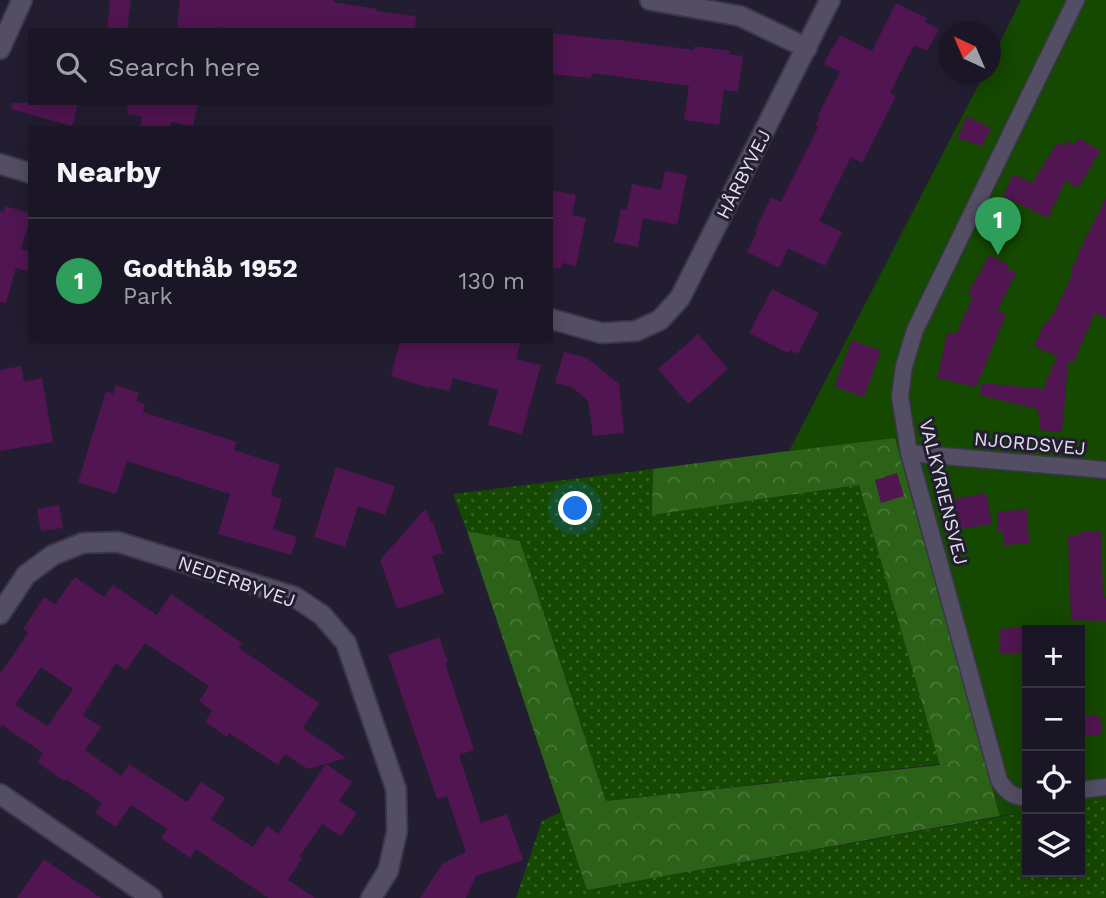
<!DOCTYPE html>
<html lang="en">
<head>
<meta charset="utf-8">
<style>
  body { margin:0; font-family:"Work Sans",sans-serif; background:#272332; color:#f1f3f6 }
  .controls { position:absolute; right:21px; bottom:21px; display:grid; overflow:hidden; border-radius:0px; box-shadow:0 4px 18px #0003 }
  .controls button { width:63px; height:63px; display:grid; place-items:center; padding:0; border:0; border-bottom:2px solid #383542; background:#1a1625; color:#f1f3f6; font:35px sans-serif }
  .compass { position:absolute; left:938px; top:21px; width:63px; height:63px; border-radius:50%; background:#1a1625; box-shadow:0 4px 18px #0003; rotate:316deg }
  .you { position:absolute; left:576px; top:509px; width:24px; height:24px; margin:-18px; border:5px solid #fff; border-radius:50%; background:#1a73e8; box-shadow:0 0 0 10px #1a73e833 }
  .badge { display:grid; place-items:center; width:46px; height:46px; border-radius:50%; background:#f5a345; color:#fff; font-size:23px; font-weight:700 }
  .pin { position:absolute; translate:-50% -58px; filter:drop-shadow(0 2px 4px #0008) }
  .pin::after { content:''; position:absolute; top:37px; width:24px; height:21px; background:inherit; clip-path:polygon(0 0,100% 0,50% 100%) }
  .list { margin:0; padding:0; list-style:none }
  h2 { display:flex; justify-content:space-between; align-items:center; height:91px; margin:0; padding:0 28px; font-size:30px }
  h2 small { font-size:23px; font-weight:400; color:#9f9fa7 }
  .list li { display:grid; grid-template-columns:46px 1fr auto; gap:21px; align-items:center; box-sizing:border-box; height:126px; padding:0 28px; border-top:2px solid #383542 }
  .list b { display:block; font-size:26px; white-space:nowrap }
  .list p { margin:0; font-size:23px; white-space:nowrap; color:#9f9fa7 }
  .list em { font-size:23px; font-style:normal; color:#9f9fa7 }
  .icon { flex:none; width:38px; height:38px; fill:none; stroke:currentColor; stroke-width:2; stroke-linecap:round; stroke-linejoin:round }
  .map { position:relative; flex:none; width:1106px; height:898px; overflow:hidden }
  .search { position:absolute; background:#1a1625; box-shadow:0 4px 18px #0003; left:28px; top:28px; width:525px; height:77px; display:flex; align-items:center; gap:18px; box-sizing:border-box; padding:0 24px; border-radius:0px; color:#9f9fa7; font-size:26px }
  .panel { position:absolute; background:#1a1625; box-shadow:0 4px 18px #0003; left:28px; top:126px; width:525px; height:217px; border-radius:0px }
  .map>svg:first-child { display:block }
  .grass { fill:url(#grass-dots) }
  .forest { fill:url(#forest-crowns) }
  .garden { fill:#154800 }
  .building { fill:#511551; fill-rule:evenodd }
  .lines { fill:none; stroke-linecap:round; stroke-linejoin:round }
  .service-casing { stroke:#3b3748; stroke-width:19 }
  .minor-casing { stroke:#3b3748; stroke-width:23 }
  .service { stroke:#544e65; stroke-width:16 }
  .minor { stroke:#544e65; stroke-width:19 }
  .labels { text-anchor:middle; stroke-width:6; stroke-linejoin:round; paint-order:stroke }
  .street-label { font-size:19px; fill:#e3dfed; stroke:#231d31 }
</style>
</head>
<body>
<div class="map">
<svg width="1106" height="898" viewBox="0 0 1106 898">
  <defs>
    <pattern id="grass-dots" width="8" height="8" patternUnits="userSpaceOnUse" patternTransform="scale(1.75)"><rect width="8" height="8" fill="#154800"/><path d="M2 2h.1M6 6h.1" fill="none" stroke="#376226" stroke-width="1.8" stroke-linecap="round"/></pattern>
    <pattern id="forest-crowns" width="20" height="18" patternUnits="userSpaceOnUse" patternTransform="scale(1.75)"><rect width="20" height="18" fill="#2c6118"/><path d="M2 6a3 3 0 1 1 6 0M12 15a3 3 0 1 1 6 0" fill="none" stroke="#4a773a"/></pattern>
  </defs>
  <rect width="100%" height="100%" fill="#231d31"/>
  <g class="grass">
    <polygon points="653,469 653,515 859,485 940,764 606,801 520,541 467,531 453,494"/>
    <polygon points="1106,799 1106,898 516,898 542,821 561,812 587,890 1027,812 1027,872 1080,872 1080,803"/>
  </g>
  <polygon class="forest" points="895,437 1000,816 587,890 467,531 520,541 606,801 940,765 859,485 652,515 653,469"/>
  <polygon class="garden" points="1021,0 1106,0 1106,799 1080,803 1080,630 1027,630 1027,812 1000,816 895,438 789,451 984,74 990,74 991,60"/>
  <g class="building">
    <polygon points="110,0 131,0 127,30 107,30"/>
    <polygon points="180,0 334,0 333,2 377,9 376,11 416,16 415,30 249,30 218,27 218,30 177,30"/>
    <polygon points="896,3 927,18 925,22 939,29 927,51 914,45 890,93 896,96 862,163 851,157 819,221 842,232 825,266 788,248 779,268 747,252 757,232 755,231 771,197 781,202 818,127 815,126 820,116 818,115 840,72 824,64 832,47 833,48 840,35 872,51"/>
    <polygon points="551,33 611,40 611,39 694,50 695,46 730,51 729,54 743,56 738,92 724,90 719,125 684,120 689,86 592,73 591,78 551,74"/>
    <polygon points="12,103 78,103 72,126 11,109"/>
    <polygon points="128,103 198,103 193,126 171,122 170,128 140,128 142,116 127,114"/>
    <polygon points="967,116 991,128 982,146 957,138"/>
    <polygon points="1079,138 1100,151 1078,188 1066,180 1048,218 1003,196 1013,174 1032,183 1057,143 1063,146 1067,140 1074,145"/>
    <polygon points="665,171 687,175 677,225 643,218 638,247 614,242 621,209 627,210 632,184 661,190"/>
    <polygon points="551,190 576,195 572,215 586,218 576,266 562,263 561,269 551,268"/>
    <polygon points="1106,198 1106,318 1095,313 1073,363 1068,361 1062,432 1039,430 1040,415 1038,414 1038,409 980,395 982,383 1043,389 1057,356 1034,346 1045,322 1047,323 1050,318 1051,318 1073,273 1070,272 1079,254 1078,253"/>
    <polygon points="5,206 30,213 30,219 21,249 30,252 30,272 16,268 6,303 0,302 0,211 4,212"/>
    <polygon points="989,255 1008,264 1006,268 1016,273 997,311 1006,315 976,387 937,378 947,333 956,334 973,296 968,293"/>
    <polygon points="772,289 819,313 798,354 790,350 788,353 749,333"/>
    <polygon points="698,334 728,369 688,404 658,369"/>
    <polygon points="852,340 881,351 864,397 834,386"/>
    <polygon points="400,341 521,341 516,359 541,365 522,434 488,425 498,390 453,378 449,391 429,386 429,388 391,376"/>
    <polygon points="564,352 587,358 619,384 624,433 593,436 588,401 572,387 555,383"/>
    <polygon points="21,366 24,382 42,378 53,442 0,451 0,370"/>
    <polygon points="116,385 139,393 136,401 145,404 143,412 237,442 234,450 280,465 271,495 282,499 273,529 297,537 291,555 218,534 230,494 127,461 116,494 78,482 106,391 113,394"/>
    <polygon points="336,467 395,486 385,515 358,506 345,547 314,537"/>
    <polygon points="897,473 904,496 881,503 875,480"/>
    <polygon points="986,493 992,524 959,529 954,499"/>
    <polygon points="59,505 63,528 41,531 37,509"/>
    <polygon points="426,508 431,522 433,522 443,553 432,556 444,593 397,609 380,560"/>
    <polygon points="1027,510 1029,543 1004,545 1004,531 998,531 997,511"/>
    <polygon points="1080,531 1101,531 1103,597 1106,597 1106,621 1071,620 1068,536 1081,535"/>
    <path d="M75 577 104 597 113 585 157 615 171 594 242 643 239 648 319 703 303 728 346 758 308 769 285 754 278 765 229 733 227 737 205 722 212 711 199 701 209 686 145 643 126 670 116 663 83 715 101 727 85 750 121 776 129 764 187 802 201 782 225 798 211 819 253 847 267 826 278 834 326 764 352 782 339 801 357 813 341 836 322 824 299 857 302 858 288 880 315 898H268L196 849 190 858 161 838 167 829 131 805 116 827 95 813 102 803 66 779 64 781 37 762 43 753 2 725 0 728V674L28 633 23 629 44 597 55 604ZM41 667 73 689 48 726 15 705Z"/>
    <polygon points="1027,627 1027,652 1000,654 999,629"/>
    <polygon points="439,637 448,662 445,663 474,750 459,755 481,823 507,814 523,860 476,876 466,898 420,898 442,864 466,852 447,796 437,799 388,655"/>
    <polygon points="1100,715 1102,734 1080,737 1080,717"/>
    <polygon points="44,859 58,869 101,898 17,898"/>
  </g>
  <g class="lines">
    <defs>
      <g id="service">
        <polyline points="909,453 1106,470"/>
        <polyline points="1080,790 1106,787"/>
        <path d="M1027 797C1014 798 1006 792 999 780L909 453 900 396 904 366 915 330 1076 0"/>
      </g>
      <g id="minor">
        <polyline points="650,0 740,16 807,48"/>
        <polyline points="0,49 22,0"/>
        <polyline points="0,164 30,173"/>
        <polyline points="551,319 601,333 636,331 660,320 680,298 830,0"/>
        <polyline points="0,614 26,575 53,555 83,543 118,542 295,597 322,615 346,643 396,789 397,831 388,871 371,898"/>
        <polyline points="0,794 152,898"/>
      </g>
    </defs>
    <use href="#service" class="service-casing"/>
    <use href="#minor" class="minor-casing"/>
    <use href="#service" class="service"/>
    <use href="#minor" class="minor"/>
  </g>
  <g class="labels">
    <g class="street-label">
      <text transform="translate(743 174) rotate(-63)" y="7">HÅRBYVEJ</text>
      <text transform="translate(1030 443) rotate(5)" y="7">NJORDSVEJ</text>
      <text transform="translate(944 492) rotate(76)" y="7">VALKYRIENSVEJ</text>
      <text transform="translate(237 581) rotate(19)" y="7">NEDERBYVEJ</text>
    </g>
  </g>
</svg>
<div class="controls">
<button>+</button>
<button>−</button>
<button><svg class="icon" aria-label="locate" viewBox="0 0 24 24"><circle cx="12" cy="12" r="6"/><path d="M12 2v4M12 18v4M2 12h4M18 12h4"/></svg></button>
<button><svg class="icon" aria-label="layers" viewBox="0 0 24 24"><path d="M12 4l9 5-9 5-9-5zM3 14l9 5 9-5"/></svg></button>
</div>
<svg class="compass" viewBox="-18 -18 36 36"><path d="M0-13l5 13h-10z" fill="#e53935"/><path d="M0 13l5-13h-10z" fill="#9f9fa7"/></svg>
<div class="you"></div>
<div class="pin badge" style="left:998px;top:255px;background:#2e9e5b">1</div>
<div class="search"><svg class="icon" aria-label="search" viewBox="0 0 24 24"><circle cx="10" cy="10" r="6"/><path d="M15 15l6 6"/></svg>Search here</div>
<section class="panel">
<h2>Nearby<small></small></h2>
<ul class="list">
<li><span class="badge" style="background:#2e9e5b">1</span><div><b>Godthåb 1952</b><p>Park</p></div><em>130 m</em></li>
</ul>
</section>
</div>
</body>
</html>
